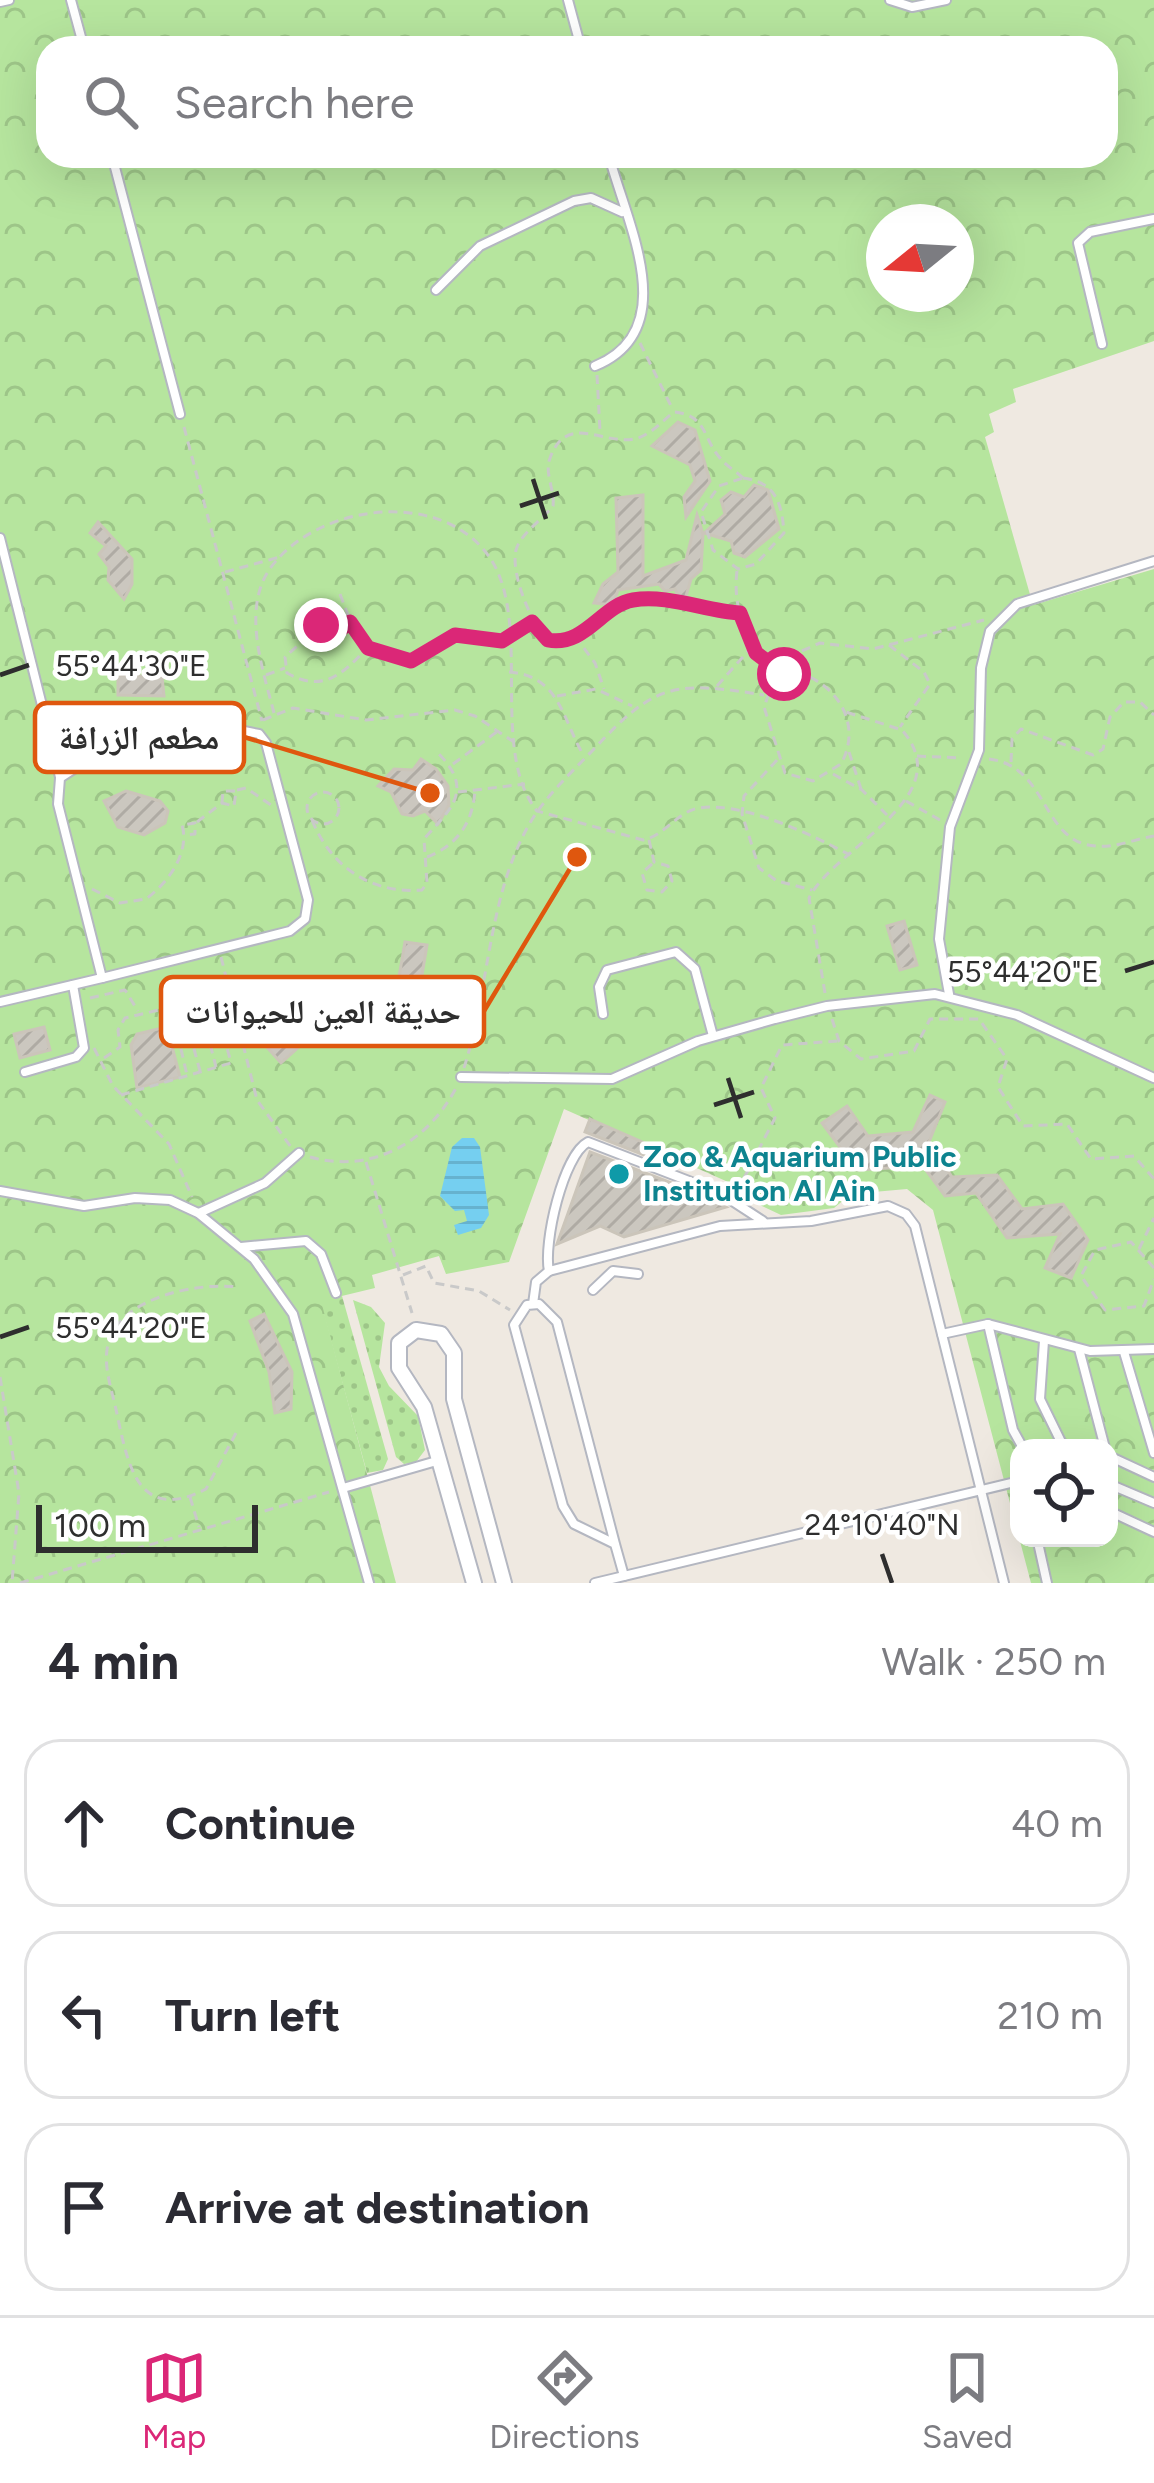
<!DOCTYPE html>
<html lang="en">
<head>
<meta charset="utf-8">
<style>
  body { margin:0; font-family:Figtree,"Noto Naskh Arabic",sans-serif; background:#f7f7f7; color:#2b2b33 }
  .controls { position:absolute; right:36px; bottom:36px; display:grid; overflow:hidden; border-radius:24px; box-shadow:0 12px 48px #0002 }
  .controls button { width:108px; height:108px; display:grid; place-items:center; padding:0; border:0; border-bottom:3px solid #e1e1e2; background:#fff; color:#2b2b33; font:60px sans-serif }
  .compass { position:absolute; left:866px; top:204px; width:108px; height:108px; border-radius:50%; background:#fff; box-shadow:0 12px 48px #0002; rotate:252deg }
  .scale { position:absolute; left:36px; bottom:30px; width:222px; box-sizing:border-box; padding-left:12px; border:6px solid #2e2e2e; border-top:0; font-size:33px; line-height:42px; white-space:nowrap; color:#2e2e2e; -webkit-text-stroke:9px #fff; paint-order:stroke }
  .stop { position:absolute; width:36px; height:36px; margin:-27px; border:9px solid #db2777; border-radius:50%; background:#fff }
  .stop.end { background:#db2777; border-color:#fff; box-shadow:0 3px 12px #0008 }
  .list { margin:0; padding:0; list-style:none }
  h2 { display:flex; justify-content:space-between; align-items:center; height:156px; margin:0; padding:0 48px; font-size:51px }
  h2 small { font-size:39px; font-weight:400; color:#7c7c81 }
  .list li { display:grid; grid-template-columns:78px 1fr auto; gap:36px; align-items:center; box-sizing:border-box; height:168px; margin:0 24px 24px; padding:0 24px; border:3px solid #e1e1e2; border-radius:36px }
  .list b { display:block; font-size:45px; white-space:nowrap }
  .list em { font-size:39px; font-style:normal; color:#7c7c81 }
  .icon { flex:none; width:66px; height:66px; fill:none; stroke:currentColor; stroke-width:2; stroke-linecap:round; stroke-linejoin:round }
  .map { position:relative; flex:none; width:1154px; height:1583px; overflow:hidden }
  .search { position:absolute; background:#fff; box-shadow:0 12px 48px #0002; left:36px; right:36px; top:36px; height:132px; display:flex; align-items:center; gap:30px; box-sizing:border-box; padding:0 42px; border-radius:36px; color:#7c7c81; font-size:45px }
  .sheet { height:732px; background:#fff }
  nav { display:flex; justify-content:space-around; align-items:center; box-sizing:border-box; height:168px; border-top:3px solid #e1e1e2; background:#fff; font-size:33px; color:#7c7c81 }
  nav a { display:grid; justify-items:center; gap:6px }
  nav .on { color:#db2777 }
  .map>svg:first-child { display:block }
  .grass { fill:url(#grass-dots) }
  .park { fill:url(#park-crowns); fill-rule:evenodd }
  .water { fill:url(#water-rules) }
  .building { fill:url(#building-hatch); stroke:#cbc5ba; stroke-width:3 }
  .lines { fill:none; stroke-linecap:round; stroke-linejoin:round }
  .service-casing { stroke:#b4b7c1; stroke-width:12 }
  .minor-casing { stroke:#b4b7c1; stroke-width:18 }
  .path { stroke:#c9c9c9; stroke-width:3; stroke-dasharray:9 6; stroke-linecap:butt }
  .service { stroke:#fff; stroke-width:8 }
  .minor { stroke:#fff; stroke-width:14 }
  .route { stroke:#db2777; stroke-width:15 }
  .ticks { fill:none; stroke:#2e2e2e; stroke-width:4.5 }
  .culture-dot { fill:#0f9aa8; stroke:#fff; stroke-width:4.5 }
  .labels { text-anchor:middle; stroke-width:9; stroke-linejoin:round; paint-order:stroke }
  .culture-label { font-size:30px; font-weight:bold; fill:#0d838f; stroke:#fff; text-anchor:start }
  .ticks-label { font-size:30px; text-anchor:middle; fill:#2e2e2e; stroke:#fff; stroke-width:9; stroke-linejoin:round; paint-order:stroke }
  .leader { fill:none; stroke:#df570e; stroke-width:4.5 }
  .callout-dot { fill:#df570e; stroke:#fff; stroke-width:4.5 }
  .callout { fill:#fff; stroke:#df570e; stroke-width:4.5 }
  .callout-label { font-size:33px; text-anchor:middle; font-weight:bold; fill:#2e2e2e }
</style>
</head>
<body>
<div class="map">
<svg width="1154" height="1583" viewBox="0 0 1154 1583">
  <defs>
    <pattern id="grass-dots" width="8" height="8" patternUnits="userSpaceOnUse" patternTransform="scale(3)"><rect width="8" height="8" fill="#b6e59e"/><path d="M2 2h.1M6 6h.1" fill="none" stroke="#9dc588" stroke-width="1.8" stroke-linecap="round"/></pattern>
    <pattern id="park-crowns" width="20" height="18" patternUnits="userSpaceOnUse" patternTransform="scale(3)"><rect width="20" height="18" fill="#b6e59e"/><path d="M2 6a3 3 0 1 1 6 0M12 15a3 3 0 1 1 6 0" fill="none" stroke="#9dc588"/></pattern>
    <pattern id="water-rules" width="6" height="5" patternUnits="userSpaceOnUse" patternTransform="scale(3)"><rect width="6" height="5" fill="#75cff0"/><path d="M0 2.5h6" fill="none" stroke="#66b2ce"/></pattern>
    <pattern id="building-hatch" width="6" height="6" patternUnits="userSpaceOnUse" patternTransform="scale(3)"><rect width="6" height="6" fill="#cbc7bf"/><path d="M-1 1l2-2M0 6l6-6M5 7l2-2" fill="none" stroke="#afaba4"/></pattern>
  </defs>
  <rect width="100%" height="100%" fill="#efe9e1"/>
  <g class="grass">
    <polygon points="342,1296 388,1459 383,1470 367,1473 320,1300"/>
    <polygon points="353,1300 371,1307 385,1323 379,1367 389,1386 418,1416 425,1450 416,1462 404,1464 396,1457"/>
  </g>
  <path class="park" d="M0 0H1154V341L1013 389 1016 402 989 414 994 432 985 437 1033 605 1154 569V1583H1031L933 1210 907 1189 851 1194 834 1208 781 1215 760 1205 755 1194 564 1109 509 1262 446 1274 439 1256 372 1275 375 1288 321 1301 396 1583H0ZM48 48H1106V156H48ZM884 222H956V294H884ZM1019 1448H1109V1538H1019Z"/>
  <polygon class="water" points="462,1138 474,1138 480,1147 489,1215 481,1228 458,1235 454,1225 467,1221 464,1210 455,1211 440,1196 452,1147"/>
  <g class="building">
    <polygon points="678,422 695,430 710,481 686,517 684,497 695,481 690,465 652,446"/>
    <polygon points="754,485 768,490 779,529 745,557 734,553 731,541 704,533 725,514 721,500 731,492 744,497"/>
    <polygon points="643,495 643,576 686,560 697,515 703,534 701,570 691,579 683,606 675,589 665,591 659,584 618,590 613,605 594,603 603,584 618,572 616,498"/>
    <polygon points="98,522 132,559 132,584 124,599 108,580 109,567 99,554 106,546 90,533"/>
    <polygon points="118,675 162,677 164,696 118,695"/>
    <polygon points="421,759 436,769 448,786 449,805 438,824 425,811 413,816 402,814 391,792 378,786 394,769 413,770"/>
    <polygon points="126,791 160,801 168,811 165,823 144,835 118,827 104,801"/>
    <polygon points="904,921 917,965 900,970 887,926"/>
    <polygon points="405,942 427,945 421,981 399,977"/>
    <polygon points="286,994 318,1030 281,1063 249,1027"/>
    <polygon points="44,1027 50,1050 20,1058 14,1034"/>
    <polygon points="162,1028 168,1031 180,1077 137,1088 131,1045 137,1034"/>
    <polygon points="930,1095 945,1102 929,1142 952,1177 997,1175 1022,1209 1063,1204 1088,1240 1071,1278 1045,1268 1060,1234 1007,1238 976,1193 945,1196 923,1166 857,1170 822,1123 847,1106 868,1136 913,1132"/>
    <polygon points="590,1119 656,1148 652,1158 585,1132"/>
    <polygon points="590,1152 706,1196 726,1207 624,1237 600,1226 557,1244"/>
    <polygon points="264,1314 292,1372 291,1409 275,1413 269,1372 250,1321"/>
  </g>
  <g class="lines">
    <defs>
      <g id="service">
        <polyline points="71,0 84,48"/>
        <polyline points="568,0 581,48"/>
        <polyline points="890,0 912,7 946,0"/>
        <polyline points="0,2 9,0"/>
        <polyline points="112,156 180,414"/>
        <polyline points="436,290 480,246 574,201 591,198 622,212"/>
        <polyline points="1102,344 1078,243 1090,232 1154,219"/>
        <path d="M595 366C683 330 627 224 609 156"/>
        <polyline points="0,538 60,777"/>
        <polygon points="244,731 259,734 266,743 308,900 305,919 290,931 102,978 58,804 60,778 77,767"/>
        <polyline points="949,994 939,939 950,827 979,750 981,668 990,631 1017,604 1154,561"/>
        <polyline points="0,1002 102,978"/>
        <polyline points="603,1014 599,987 607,970 676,952 695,969 713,1036"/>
        <polyline points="25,1072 76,1057 84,1048 73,985"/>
        <polyline points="461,1077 612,1079 698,1041 775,1019 827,1006 935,994 1017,1015 1154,1078"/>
        <polyline points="0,1191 84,1206 135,1198 170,1200 198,1213 254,1259 293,1314 369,1583"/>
        <polyline points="199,1213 265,1183 299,1153"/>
        <polyline points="241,1247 306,1241 321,1254 336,1293"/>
        <path d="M549 1271C543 1244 563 1155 588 1142L720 1193 763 1221"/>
        <polyline points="593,1290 613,1271 638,1274"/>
        <polyline points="533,1304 536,1282 549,1271 720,1226 811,1221 888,1206 906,1214 915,1226 1004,1583"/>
        <polyline points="988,1324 1013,1430 1023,1448"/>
        <polyline points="942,1334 988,1324 1090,1351 1154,1349"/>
        <polyline points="1044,1341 1040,1399 1064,1448"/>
        <polyline points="1079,1349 1105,1448"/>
        <polyline points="1124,1352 1154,1453"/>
        <polyline points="1109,1456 1154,1477"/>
        <polyline points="1109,1484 1154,1503"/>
        <polyline points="343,1488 440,1460"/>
        <polyline points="1109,1511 1154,1532"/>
        <polyline points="1037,1538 1047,1583"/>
        <polyline points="615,1544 574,1524 563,1506 514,1325 527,1305 539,1304 557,1322 615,1544 624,1576"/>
        <polyline points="595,1583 1019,1481"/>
      </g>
      <polyline id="minor" points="474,1583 424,1407 399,1368 399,1343 416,1330 441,1334 454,1353 454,1399 504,1583"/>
    </defs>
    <use href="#service" class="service-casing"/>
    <use href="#minor" class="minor-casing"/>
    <g class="path">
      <polyline points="640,343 673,410"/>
      <polyline points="597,375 600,431"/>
      <polyline points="184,427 262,721"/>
      <path d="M743 478C776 482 782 504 784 533L756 564 738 569 713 550 701 512 719 486Z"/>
      <path d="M737 571C732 609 748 651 778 674"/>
      <polyline points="225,572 280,557"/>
      <polyline points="340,594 357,639 406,661 455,635 502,641 531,623"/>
      <path d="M740 613 629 600 584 632 555 642C533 634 510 573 516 550 520 534 543 519 553 506 555 490 544 473 550 458 567 412 602 445 634 439 650 436 661 422 674 412 707 415 702 437 720 458 726 466 736 471 743 478"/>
      <path d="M347 625 338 629 321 625 285 657 287 673C322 693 342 675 366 649"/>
      <polyline points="575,636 595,663 604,689"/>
      <polyline points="889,645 924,672 930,684 900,727"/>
      <path d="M509 672C561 676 562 720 584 756"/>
      <polyline points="784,672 790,656 820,643 873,649 984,620"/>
      <path d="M796 672C837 683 863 724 841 764L813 781 785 773 764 707 774 680Z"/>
      <polyline points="266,675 285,668"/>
      <polyline points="717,686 750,649"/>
      <polyline points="557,696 596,689 632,706"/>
      <path d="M274 713C263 670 242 611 269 570 315 503 445 486 492 561 532 627 489 751 537 811L643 840C665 836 676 812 699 808 743 801 812 835 850 855"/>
      <polyline points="263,720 293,708 366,720 455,710 475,716 514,742"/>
      <polyline points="849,752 861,789"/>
      <polyline points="917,756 961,758"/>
      <path d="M989 759C1049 766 1041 843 1096 846 1116 848 1135 839 1154 836"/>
      <polyline points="777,760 744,796 742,814 759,868 777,881 812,890"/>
      <polyline points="1011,762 1012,739 1021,729 1093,755 1103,749 1110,717 1124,702 1140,702 1154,715"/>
      <polyline points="453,764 498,731"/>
      <polyline points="833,774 862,790 887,815"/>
      <polyline points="237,790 246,788 274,807"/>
      <circle cx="323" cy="808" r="16"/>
      <polyline points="458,792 525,784"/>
      <polyline points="906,801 940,820"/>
      <path d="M312 820C331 867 371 894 422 890L427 883 424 839C448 811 476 792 439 754"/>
      <polyline points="197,822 222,803 234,806 236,791 223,791 222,803"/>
      <polyline points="649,840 654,862 668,866 672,881 662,892 647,890 642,873 654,862"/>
      <path d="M427 857C458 845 473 822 475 790"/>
      <path d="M92 889 120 903 146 899C169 882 190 852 182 825L195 823V834L185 835"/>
      <polyline points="221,957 257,1100 291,1147"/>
      <path d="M825 993 809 898C834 847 961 798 902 730L846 712"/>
      <polyline points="90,998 125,990 138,1011"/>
      <polyline points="199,1001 216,1067"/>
      <polyline points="182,1005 200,1071"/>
      <polyline points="832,1019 839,1041 861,1059 914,1051 930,1019 979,1019 1007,1059 998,1087 1023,1126 1067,1124 1091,1159 1134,1156 1154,1179"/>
      <polyline points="183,1041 238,1027"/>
      <polyline points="94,1048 113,1086 169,1144 192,1197"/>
      <polyline points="104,1058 120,1047 118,1030 125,1018 163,1009 174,1019 187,1075"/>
      <path d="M464 1068C488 993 488 904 524 834 540 801 568 776 594 749 656 682 675 681 764 695"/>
      <polyline points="121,1095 231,1063 214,998 167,1010"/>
      <path d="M310 1157C372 1174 427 1143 456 1088"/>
      <polyline points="366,1162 412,1313"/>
      <polyline points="744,1178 775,1118 761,1088 782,1045 838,1041"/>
      <polyline points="1139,1249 1154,1218"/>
      <polyline points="1154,1268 1131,1242 1095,1250 1081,1276 1105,1310 1144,1306 1154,1279"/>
      <polyline points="403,1275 426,1266 434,1283 479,1291 510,1310"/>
      <polyline points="0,1377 19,1493 12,1583"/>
      <path d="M236 1433 206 1489C138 1524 128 1465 117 1414 113 1394 104 1370 107 1350 113 1298 197 1282 237 1287"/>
      <polyline points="190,1497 199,1527"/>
      <polyline points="20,1583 329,1492"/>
    </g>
    <use href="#service" class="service"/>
    <use href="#minor" class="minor"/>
  </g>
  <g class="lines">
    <path class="route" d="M321 625 341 629 350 622 368 648 411 661 455 635 502 641 532 622 548 640C585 647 602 605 633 600 667 594 706 611 740 613L756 653 784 674"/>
  </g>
  <path class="ticks" d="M533 479 546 519M520 506 559 493M0 675 29 665M1125 971 1154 962M728 1078 741 1118M714 1105 754 1092M0 1337 29 1327M882 1554 892 1583"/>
  <circle class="culture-dot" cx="619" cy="1174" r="12"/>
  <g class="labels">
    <g class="culture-label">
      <text x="643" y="1167">Zoo &amp; Aquarium Public<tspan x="643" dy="34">Institution Al Ain</tspan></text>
    </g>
  </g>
  <g class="ticks-label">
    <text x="131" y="676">55°44'30"E</text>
    <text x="1023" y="982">55°44'20"E</text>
    <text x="131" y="1338">55°44'20"E</text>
    <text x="882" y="1535">24°10'40"N</text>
  </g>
  <path class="leader" d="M430 793L244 737M577 857L484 1011"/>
  <g class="callout-dot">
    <circle cx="430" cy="793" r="12"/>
    <circle cx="577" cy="857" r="12"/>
  </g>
  <g class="callout">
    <rect x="35" y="703" width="209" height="69" rx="12"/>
    <rect x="161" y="977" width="323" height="69" rx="12"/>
  </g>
  <g class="callout-label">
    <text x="139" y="749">مطعم الزرافة</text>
    <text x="323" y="1023">حديقة العين للحيوانات</text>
  </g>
</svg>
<div class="controls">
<button><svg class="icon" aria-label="locate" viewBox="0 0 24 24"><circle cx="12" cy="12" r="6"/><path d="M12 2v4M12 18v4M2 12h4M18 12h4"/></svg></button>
</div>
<svg class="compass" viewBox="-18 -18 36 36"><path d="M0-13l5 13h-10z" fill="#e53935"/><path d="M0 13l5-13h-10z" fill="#7c7c81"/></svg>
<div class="scale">100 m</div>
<div class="stop" style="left:784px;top:674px"></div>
<div class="stop end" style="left:321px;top:625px"></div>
<div class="search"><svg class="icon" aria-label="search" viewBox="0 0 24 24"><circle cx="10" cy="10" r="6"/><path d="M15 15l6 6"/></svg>Search here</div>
</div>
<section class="sheet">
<h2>4 min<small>Walk · 250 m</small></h2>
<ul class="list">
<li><svg class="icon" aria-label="ahead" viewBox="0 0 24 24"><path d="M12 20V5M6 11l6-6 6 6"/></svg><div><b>Continue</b></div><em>40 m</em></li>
<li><svg class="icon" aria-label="left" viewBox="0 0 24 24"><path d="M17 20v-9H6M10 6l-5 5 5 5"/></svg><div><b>Turn left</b></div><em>210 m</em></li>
<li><svg class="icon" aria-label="arrive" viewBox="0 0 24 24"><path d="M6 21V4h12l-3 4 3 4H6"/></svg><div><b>Arrive at destination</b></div></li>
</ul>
</section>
<nav>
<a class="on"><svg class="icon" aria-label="map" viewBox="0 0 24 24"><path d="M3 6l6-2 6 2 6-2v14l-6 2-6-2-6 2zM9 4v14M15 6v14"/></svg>Map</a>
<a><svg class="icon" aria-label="directions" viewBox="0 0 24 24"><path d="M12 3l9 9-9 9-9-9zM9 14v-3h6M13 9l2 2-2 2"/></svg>Directions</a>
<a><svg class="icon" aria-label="saved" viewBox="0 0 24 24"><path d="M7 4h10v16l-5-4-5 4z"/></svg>Saved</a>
</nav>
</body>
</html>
